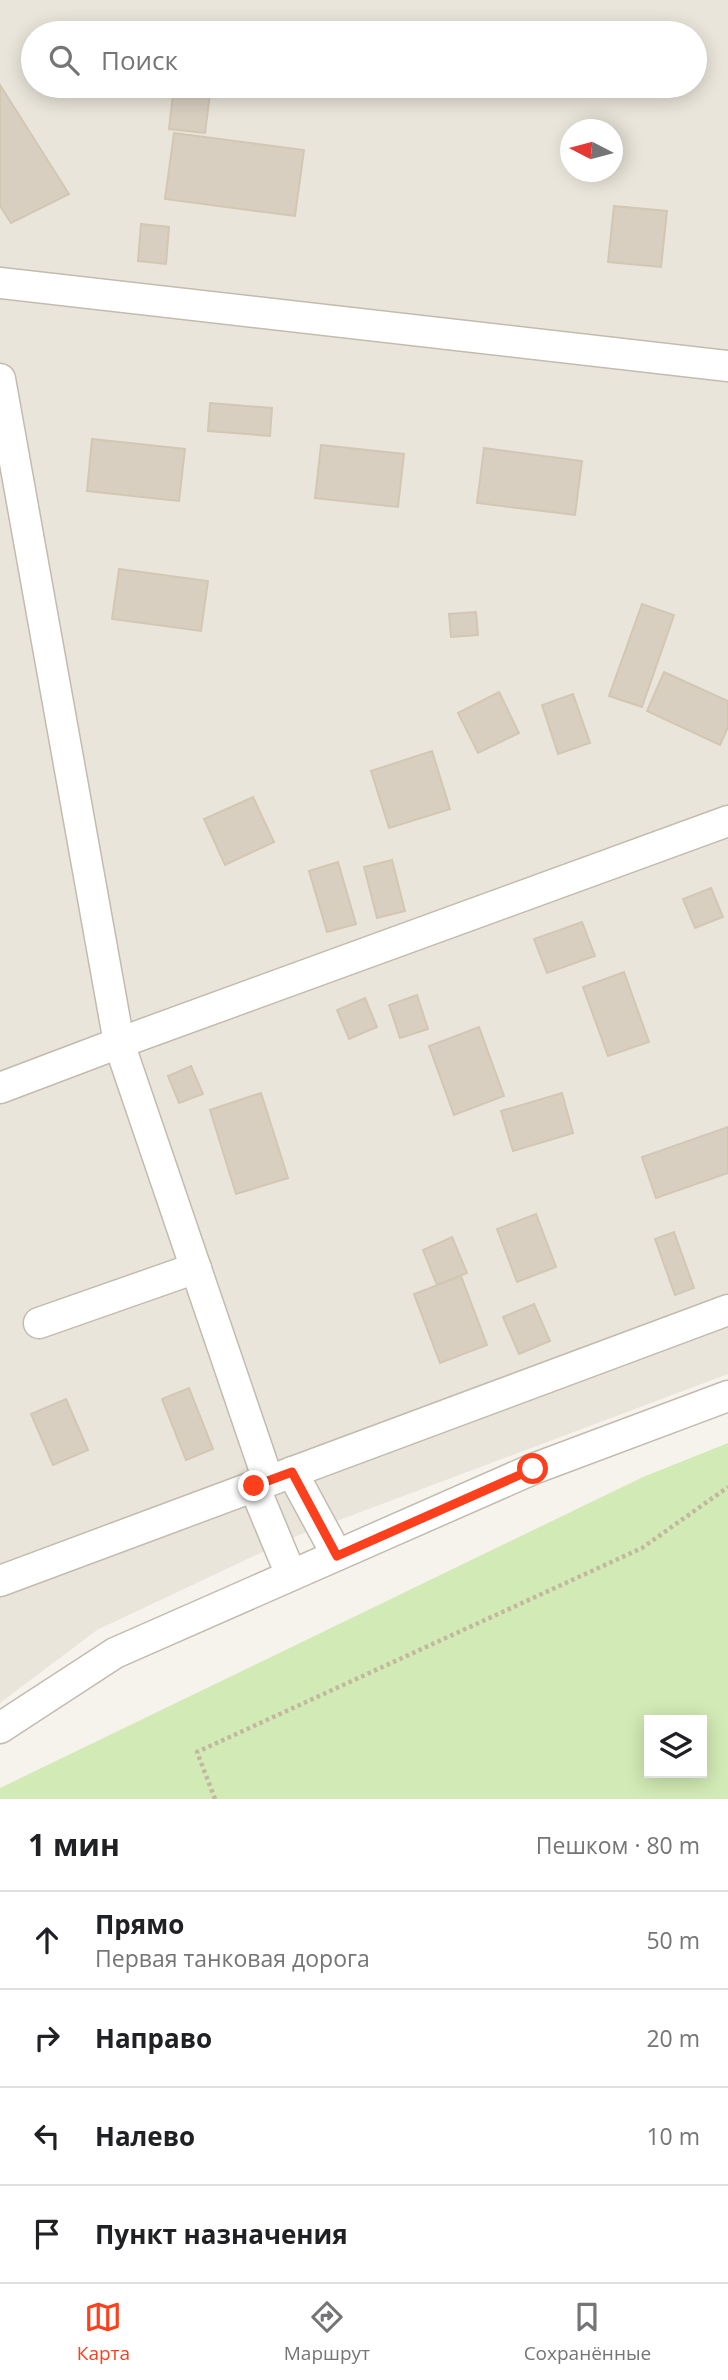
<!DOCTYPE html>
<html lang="ru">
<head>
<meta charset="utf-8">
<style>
  body { margin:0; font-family:"Open Sans",sans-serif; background:#f2f2f2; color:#202124 }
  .controls { position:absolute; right:21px; bottom:21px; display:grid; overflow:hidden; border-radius:0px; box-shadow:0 4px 18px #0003 }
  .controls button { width:63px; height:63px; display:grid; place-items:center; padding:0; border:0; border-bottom:2px solid #e0e0e0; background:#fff; color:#202124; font:35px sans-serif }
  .compass { position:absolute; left:560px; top:119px; width:63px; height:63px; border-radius:50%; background:#fff; box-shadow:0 4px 18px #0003; rotate:276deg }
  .stop { position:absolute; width:21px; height:21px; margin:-16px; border:5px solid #fc3f1d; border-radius:50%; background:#fff }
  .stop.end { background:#fc3f1d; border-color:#fff; box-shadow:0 2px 7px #0008 }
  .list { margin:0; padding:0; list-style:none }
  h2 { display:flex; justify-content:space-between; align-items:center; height:91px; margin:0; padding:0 28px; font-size:30px }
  h2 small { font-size:23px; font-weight:400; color:#757577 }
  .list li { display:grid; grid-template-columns:46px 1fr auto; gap:21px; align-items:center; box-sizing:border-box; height:98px; padding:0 28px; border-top:2px solid #e0e0e0 }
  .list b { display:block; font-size:26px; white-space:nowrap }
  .list p { margin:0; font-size:23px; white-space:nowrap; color:#757577 }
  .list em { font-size:23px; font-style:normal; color:#757577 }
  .icon { flex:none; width:38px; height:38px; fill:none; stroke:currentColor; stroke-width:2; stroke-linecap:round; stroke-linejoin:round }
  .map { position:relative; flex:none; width:728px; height:1799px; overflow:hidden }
  .search { position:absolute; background:#fff; box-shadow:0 4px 18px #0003; left:21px; right:21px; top:21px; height:77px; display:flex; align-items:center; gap:18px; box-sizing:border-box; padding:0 24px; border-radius:38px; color:#757577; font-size:26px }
  .sheet { height:483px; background:#fff }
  nav { display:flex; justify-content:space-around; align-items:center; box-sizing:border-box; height:98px; border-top:2px solid #e0e0e0; background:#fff; font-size:19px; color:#757577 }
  nav a { display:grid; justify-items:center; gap:4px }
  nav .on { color:#fc3f1d }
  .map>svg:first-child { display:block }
  .residential { fill:#eae5da; fill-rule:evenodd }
  .green { fill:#d2eab5; fill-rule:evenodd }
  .building { fill:#d8cfc1; stroke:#d3c7b4; stroke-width:2 }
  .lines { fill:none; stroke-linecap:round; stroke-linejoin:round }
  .minor-casing { stroke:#c2bbae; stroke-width:33 }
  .path { stroke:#c4b79f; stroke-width:4.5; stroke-dasharray:3.5 3.5; stroke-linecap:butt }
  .minor { stroke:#fff; stroke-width:30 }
  .route { stroke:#fc3f1d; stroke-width:9 }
</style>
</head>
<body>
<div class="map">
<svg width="728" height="1799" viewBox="0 0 728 1799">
  <rect width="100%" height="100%" fill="#f6f3ec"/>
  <path class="residential" d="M0 0H728V1374L294 1537 97 1630 0 1703ZM33 33H695V86H33ZM570 130H612V172H570Z"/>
  <path class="green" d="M728 1443V1799H0V1788L643 1477ZM649 1720H702V1773H649Z"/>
  <g class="building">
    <polygon points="0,85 69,194 11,223 0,206"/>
    <polygon points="174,86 211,86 205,133 169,129"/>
    <polygon points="174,133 304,150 295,216 165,199"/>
    <polygon points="614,206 667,211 661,267 608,262"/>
    <polygon points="141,224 169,227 166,264 138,261"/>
    <polygon points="210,403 272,408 270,436 208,431"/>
    <polygon points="92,439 185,449 179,501 87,491"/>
    <polygon points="321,445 404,454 398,507 315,498"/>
    <polygon points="484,448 582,461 575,515 477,503"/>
    <polygon points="119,569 208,581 201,631 112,619"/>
    <polygon points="642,604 674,615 642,707 609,696"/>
    <polygon points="476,612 478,635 451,637 449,614"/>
    <polygon points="664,672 728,701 728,727 720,745 647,711"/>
    <polygon points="499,692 519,733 478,753 458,713"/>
    <polygon points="573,694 590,743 558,754 542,705"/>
    <polygon points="432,751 450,809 389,828 371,771"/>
    <polygon points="253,797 274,842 225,865 204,819"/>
    <polygon points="392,860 405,911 377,918 364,867"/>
    <polygon points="338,862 356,924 327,932 309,871"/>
    <polygon points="711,888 723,917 695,928 683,899"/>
    <polygon points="582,922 595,956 547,973 534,939"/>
    <polygon points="624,972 649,1042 608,1056 583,987"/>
    <polygon points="417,995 428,1029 400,1038 389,1005"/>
    <polygon points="365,998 377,1027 349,1039 337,1010"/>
    <polygon points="479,1027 504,1096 454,1115 429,1046"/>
    <polygon points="191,1066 203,1094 179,1103 168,1076"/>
    <polygon points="261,1093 288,1178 236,1194 210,1110"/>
    <polygon points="562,1093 573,1133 513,1151 501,1111"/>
    <polygon points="728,1127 728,1173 656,1198 642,1157"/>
    <polygon points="536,1214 556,1267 517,1282 497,1229"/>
    <polygon points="674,1232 694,1288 675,1295 655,1239"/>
    <polygon points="452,1237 467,1273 437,1285 423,1250"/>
    <polygon points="461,1276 487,1345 440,1363 414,1294"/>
    <polygon points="534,1304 550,1341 519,1354 503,1317"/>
    <polygon points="189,1388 213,1449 186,1460 162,1399"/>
    <polygon points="66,1399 88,1450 53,1465 31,1414"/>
  </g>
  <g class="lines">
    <defs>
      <g id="minor">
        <polyline points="0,283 728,366"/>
        <polyline points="0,379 119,1043 728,821"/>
        <polyline points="0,1088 119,1043 268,1480"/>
        <polyline points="39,1323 196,1268"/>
        <polyline points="292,1472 337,1555"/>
        <polyline points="254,1486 291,1575"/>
        <polyline points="0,1581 728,1310"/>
        <polyline points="0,1728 115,1653 533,1469 728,1396"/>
      </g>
    </defs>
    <use href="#minor" class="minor-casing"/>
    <polyline class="path" points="215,1799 197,1752 642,1548 728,1487"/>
    <use href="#minor" class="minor"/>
  </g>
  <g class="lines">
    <polyline class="route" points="254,1486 292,1472 337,1556 533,1469"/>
  </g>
</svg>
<div class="controls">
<button><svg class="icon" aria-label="layers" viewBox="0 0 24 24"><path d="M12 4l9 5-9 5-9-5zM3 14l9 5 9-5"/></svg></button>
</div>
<svg class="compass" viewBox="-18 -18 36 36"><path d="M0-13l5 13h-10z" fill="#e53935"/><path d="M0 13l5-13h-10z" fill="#757577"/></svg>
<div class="stop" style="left:533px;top:1469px"></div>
<div class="stop end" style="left:254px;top:1486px"></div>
<div class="search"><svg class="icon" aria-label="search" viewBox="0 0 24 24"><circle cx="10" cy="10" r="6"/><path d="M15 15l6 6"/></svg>Поиск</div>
</div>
<section class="sheet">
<h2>1 мин<small>Пешком · 80 m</small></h2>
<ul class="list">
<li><svg class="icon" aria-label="ahead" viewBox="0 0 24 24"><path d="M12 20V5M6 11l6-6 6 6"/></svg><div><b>Прямо</b><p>Первая танковая дорога</p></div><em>50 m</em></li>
<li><svg class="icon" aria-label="right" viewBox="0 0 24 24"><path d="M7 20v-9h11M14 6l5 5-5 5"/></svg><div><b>Направо</b></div><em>20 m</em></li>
<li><svg class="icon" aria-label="left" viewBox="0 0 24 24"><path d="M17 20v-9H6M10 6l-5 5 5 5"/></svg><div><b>Налево</b></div><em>10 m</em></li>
<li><svg class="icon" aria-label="arrive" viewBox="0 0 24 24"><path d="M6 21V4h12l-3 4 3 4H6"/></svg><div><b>Пункт назначения</b></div></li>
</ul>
</section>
<nav>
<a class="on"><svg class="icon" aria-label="map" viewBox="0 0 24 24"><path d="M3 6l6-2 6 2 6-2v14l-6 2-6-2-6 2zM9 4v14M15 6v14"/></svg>Карта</a>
<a><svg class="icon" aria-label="directions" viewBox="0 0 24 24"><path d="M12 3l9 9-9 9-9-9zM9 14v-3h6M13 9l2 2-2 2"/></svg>Маршрут</a>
<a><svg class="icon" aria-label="saved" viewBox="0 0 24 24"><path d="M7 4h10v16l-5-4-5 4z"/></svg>Сохранённые</a>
</nav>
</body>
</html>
